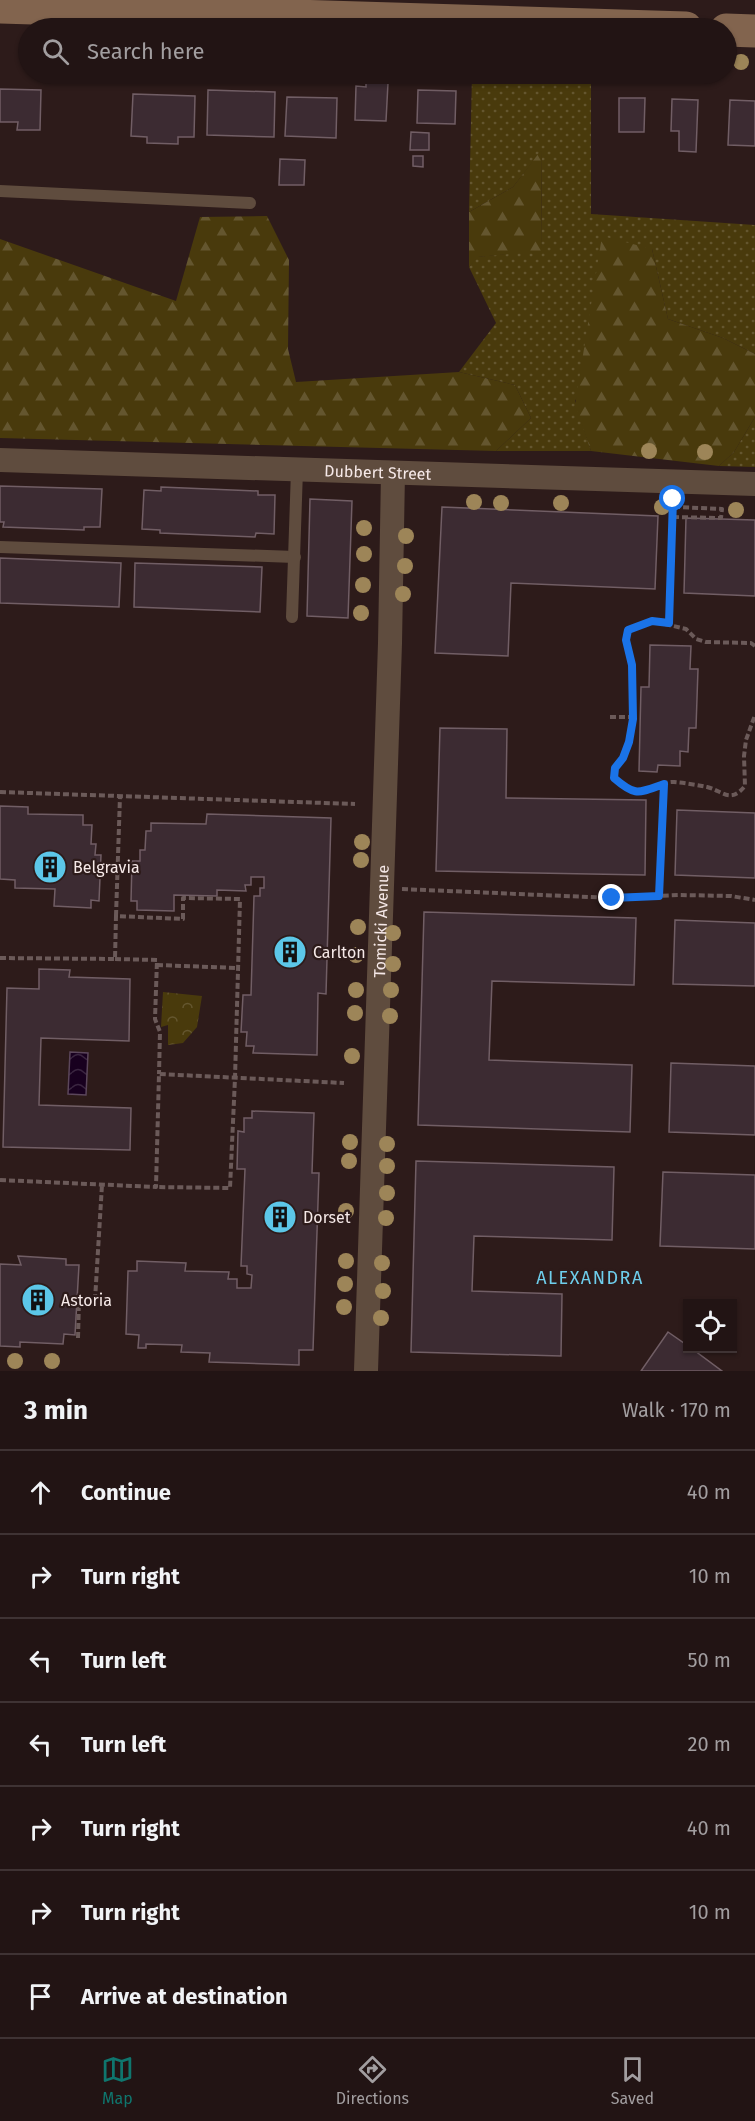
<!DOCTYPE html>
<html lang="en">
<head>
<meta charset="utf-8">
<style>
  body { margin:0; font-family:"Fira Sans",sans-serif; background:#2a1d1d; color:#f1f3f6 }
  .controls { position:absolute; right:18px; bottom:18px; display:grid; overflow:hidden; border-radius:0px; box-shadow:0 2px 4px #0004 }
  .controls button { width:54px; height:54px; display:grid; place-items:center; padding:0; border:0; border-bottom:2px solid #3f3334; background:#221414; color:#f1f3f6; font:30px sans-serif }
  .stop { position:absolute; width:18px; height:18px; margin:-14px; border:4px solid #1a73e8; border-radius:50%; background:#fff }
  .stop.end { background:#1a73e8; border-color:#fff; box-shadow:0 2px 6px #0008 }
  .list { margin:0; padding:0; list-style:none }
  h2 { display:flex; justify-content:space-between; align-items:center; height:78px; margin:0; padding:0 24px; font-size:26px }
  h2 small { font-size:20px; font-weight:400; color:#a29ea0 }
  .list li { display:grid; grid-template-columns:39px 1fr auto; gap:18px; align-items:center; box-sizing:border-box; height:84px; padding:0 24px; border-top:2px solid #3f3334 }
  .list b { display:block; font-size:22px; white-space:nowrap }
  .list em { font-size:20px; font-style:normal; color:#a29ea0 }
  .icon { flex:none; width:33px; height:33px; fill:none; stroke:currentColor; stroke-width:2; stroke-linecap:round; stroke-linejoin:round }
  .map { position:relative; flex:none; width:755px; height:1371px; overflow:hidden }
  .search { position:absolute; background:#221414; box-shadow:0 2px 4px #0004; left:18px; right:18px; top:18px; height:66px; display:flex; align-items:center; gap:15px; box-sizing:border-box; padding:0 21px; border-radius:33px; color:#a29ea0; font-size:22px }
  .sheet { height:666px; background:#221414 }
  nav { display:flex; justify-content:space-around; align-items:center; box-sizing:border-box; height:84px; border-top:2px solid #3f3334; background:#221414; font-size:16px; color:#a29ea0 }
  nav a { display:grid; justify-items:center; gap:3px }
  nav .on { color:#0f766e }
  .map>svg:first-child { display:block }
  .grass { fill:url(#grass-dots) }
  .forest { fill:url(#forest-firs) }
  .park { fill:url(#park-crowns) }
  .water { fill:url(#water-waves); stroke:#5b465b; stroke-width:1.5 }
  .building { fill:#3c2b32; stroke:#715e65; stroke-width:1.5 }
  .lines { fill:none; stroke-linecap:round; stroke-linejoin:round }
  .path { stroke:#6b5a59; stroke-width:4; stroke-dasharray:6 3; stroke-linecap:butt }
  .lane { stroke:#5f4c3e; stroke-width:12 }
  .street { stroke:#5f4c3e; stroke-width:24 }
  .secondary { stroke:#82644e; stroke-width:33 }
  .tree { fill:#9d8558 }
  .route { stroke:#1a73e8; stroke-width:8 }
  .labels { text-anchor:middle; stroke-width:4.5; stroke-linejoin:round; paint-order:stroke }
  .street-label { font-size:16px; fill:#f6e9e8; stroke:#2d1b1a }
  .poi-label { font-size:16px; fill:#f6e9e8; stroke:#2d1b1a; text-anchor:start }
  .neighbourhood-label { font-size:18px; letter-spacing:1.5px; fill:#6eceec; stroke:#2d1b1a }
</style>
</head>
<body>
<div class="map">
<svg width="755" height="1371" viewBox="0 0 755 1371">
  <defs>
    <pattern id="grass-dots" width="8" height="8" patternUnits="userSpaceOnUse" patternTransform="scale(1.5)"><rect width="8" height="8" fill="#493a0c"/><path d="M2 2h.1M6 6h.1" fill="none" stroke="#64562f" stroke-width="1.8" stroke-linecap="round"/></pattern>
    <pattern id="forest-firs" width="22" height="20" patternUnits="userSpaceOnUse" patternTransform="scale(1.5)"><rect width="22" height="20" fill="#493a0c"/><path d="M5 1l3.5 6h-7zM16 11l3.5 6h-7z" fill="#64562f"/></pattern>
    <pattern id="park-crowns" width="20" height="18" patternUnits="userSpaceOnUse" patternTransform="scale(1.5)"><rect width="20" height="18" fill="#493a0c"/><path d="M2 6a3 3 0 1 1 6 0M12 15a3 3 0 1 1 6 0" fill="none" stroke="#64562f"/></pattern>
    <pattern id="water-waves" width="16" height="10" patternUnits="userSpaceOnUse" patternTransform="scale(1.5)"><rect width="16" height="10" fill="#18001f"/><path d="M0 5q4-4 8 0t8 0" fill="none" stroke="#3a2540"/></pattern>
  </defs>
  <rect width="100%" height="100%" fill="#2d1b1a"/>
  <g class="grass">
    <polygon points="472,74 591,74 591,214 755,225 755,354 723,338 668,319 652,249 575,401 591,451 496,451 531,418 515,385 459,372 496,323 469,267 477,257 541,250 542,150 513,187 469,212"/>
    <polygon points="755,417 755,467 719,466 734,452"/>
  </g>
  <g class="forest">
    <polygon points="542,149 541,251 478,257 469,267 469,212 513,187"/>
    <polygon points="267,216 289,260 288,349 296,382 459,372 515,385 531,418 496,451 0,438 0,239 176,301 200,217"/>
    <polygon points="602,236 652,249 668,319 723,338 755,354 755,417 734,452 719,466 591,451 575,405"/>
  </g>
  <polygon class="park" points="163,992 202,996 197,1027 183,1043 168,1045 168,1025 161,1027"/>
  <polygon class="water" points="70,1052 88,1053 86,1095 68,1094"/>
  <g class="building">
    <polygon points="366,82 388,83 386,121 355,120 356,86 366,87"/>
    <polygon points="0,89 41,90 40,130 17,130 18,122 0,122"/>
    <polygon points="208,90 275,92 274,137 207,135"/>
    <polygon points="418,90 456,91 455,124 417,123"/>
    <polygon points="133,94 195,96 194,137 178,137 178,144 147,143 147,137 131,136"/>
    <polygon points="287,97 337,98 336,138 285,136"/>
    <polygon points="619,98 645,98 644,132 619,132"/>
    <polygon points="672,99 698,100 696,152 679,151 679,131 671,131"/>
    <polygon points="730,100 755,101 755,146 728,145"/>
    <polygon points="411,132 429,133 429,150 410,150"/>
    <polygon points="413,156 423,156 423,167 413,166"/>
    <polygon points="280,159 305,160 304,185 279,185"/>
    <polygon points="0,486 102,489 100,527 84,527 84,530 3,527 4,522 0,522"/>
    <polygon points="161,487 258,491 258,495 275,495 274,534 256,533 255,537 160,533 160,530 142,529 144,490 161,491"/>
    <polygon points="310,499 352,501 348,618 307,616"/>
    <polygon points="442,507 658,516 655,589 511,583 508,656 435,653"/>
    <polygon points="686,518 755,520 755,596 684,593"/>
    <polygon points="0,558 121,563 119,607 0,603"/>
    <polygon points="135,563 262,567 260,612 134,607"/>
    <polygon points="650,645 691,646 690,669 698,669 696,728 689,728 688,752 680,751 680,766 658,765 657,772 639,771 641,687 649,687"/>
    <polygon points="440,728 507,729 506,798 646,800 645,875 436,871"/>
    <polygon points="0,806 28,807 28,814 83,815 83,825 92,825 91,844 96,844 95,855 101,855 99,901 91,900 91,908 54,906 55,889 15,888 15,880 0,879"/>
    <polygon points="677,810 755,813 755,878 675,875"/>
    <polygon points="207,814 331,818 326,994 318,993 317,1055 253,1053 254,1046 246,1046 247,1032 241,1032 243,995 251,995 254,896 260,896 260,888 264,888 264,877 251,877 251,885 245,885 246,891 217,890 217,896 174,895 174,911 137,910 137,901 131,901 132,861 140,861 140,850 145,850 146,831 151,831 151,823 206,824"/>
    <polygon points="424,912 636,918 634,985 492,981 489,1060 632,1065 630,1132 418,1125"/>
    <polygon points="675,920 755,923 755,986 673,984"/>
    <polygon points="39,969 70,970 69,977 130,979 129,1041 41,1038 39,1105 131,1108 130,1150 3,1147 7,988 39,989"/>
    <polygon points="671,1063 755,1066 755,1135 669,1132"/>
    <polygon points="252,1111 314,1113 312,1173 319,1173 313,1350 299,1350 299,1365 209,1362 210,1353 181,1352 182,1345 146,1344 146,1348 138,1348 139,1335 126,1334 128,1271 137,1271 137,1261 186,1263 185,1271 229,1272 228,1279 237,1279 237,1288 251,1288 252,1275 247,1274 247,1266 241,1266 245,1169 237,1169 238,1131 244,1132 244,1118 252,1118"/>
    <polygon points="416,1161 614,1167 612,1240 474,1236 472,1291 562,1294 561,1356 411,1352"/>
    <polygon points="663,1172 755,1175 755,1249 660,1246"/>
    <polygon points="18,1256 66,1259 66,1265 79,1265 75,1335 64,1334 63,1344 20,1342 20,1347 0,1346 0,1264 21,1265"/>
    <polygon points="668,1332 688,1346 688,1348 691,1348 722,1371 641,1371"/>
  </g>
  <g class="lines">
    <g class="path">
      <polyline points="673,517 721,518 722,509 678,507 679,503"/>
      <polyline points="669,623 673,503"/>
      <path d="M755 646 751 643 706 642 696 639 686 629 652 621 628 630 626 641 632 665 633 719 629 742 623 758 615 768 614 778C621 784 628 791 638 792 650 793 662 781 674 782 685 783 697 785 707 787 723 791 730 804 745 786L744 756 746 740 755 715"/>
      <polyline points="610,717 633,717"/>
      <polyline points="0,792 355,804"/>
      <polyline points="402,889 612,898 680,895 731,896 755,900"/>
      <polyline points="659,896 664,784"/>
      <polyline points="116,916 120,796"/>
      <polyline points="0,958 115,959 116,916 183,919 183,898 240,899 235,1078 230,1188 156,1187"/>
      <polyline points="115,959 157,960 155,1019 160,1032 159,1074"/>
      <polyline points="157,965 238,968"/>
      <polyline points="0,1180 156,1187 159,1074 344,1083"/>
      <polyline points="78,1338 79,1300 95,1300 102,1185"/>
    </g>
    <g class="lane">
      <polyline points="0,191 250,203"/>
      <polyline points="0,547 295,557"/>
      <polyline points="292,617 297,470"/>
    </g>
    <g class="street">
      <path id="s1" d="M0 460 755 484"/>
      <path id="s2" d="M366 1371 390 643 393 473"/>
    </g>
    <g class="secondary">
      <polyline points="0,7 686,28"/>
      <polyline points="726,30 755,31"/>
    </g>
  </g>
  <g class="tree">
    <circle cx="741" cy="62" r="8"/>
    <circle cx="649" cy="451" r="8"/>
    <circle cx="705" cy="452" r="8"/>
    <circle cx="474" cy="502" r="8"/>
    <circle cx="501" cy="503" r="8"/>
    <circle cx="561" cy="503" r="8"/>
    <circle cx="662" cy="507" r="8"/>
    <circle cx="736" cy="510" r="8"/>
    <circle cx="364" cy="528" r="8"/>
    <circle cx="406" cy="536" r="8"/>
    <circle cx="364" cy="554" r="8"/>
    <circle cx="405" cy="566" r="8"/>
    <circle cx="363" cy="585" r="8"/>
    <circle cx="403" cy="594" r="8"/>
    <circle cx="361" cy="613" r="8"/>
    <circle cx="362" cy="842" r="8"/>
    <circle cx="361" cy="860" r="8"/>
    <circle cx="358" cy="927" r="8"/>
    <circle cx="393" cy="933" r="8"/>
    <circle cx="356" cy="955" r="8"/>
    <circle cx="393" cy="964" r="8"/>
    <circle cx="356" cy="990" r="8"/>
    <circle cx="391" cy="990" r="8"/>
    <circle cx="355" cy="1013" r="8"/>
    <circle cx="390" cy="1016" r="8"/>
    <circle cx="352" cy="1056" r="8"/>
    <circle cx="350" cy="1142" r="8"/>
    <circle cx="387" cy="1144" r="8"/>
    <circle cx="349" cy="1161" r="8"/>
    <circle cx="387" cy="1166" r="8"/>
    <circle cx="387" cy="1193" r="8"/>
    <circle cx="346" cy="1211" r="8"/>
    <circle cx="386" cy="1218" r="8"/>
    <circle cx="346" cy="1261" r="8"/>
    <circle cx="382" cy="1263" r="8"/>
    <circle cx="345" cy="1284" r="8"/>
    <circle cx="383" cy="1291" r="8"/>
    <circle cx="344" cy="1307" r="8"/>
    <circle cx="381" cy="1318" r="8"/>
    <circle cx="15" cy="1361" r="8"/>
    <circle cx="52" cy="1361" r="8"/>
  </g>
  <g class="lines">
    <path class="route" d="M612 898 659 896 664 784C638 793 636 797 614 778L615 768 623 758 629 742 633 719 632 665 626 640 628 630 652 621 669 623 673 499"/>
  </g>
  <defs>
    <symbol id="building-disc" viewBox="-11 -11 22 22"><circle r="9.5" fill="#5cc7e8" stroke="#2d1b1a"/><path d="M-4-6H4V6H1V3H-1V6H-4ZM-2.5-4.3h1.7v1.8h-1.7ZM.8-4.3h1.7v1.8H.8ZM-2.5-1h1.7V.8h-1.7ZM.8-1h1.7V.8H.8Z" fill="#111"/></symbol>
  </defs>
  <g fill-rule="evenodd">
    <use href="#building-disc" x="31" y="848" width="38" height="38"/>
    <use href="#building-disc" x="271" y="933" width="38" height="38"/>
    <use href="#building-disc" x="261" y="1198" width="38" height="38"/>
    <use href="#building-disc" x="19" y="1281" width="38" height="38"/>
  </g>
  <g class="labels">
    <g class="street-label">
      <text dy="6" stroke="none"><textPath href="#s1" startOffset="378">Dubbert Street</textPath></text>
      <text dy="6" stroke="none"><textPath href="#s2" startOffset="450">Tomicki Avenue</textPath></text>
    </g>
    <g class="poi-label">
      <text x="73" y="873">Belgravia</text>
      <text x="313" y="958">Carlton</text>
      <text x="303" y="1223">Dorset</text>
      <text x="61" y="1306">Astoria</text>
    </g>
    <g class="neighbourhood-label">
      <text x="590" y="1284">ALEXANDRA</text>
    </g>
  </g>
</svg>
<div class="controls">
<button><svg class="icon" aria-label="locate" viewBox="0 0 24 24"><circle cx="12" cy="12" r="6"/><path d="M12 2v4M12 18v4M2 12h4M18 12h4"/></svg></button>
</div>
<div class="stop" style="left:673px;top:499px"></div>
<div class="stop end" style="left:612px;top:898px"></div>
<div class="search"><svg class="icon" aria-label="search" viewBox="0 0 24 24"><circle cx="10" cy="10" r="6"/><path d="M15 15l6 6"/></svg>Search here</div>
</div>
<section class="sheet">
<h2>3 min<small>Walk · 170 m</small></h2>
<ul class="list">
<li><svg class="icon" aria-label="ahead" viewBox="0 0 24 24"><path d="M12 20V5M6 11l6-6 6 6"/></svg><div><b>Continue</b></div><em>40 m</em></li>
<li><svg class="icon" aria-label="right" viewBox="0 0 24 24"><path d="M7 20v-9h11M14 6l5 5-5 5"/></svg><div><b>Turn right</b></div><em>10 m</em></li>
<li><svg class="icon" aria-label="left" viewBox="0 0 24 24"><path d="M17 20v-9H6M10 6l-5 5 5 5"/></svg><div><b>Turn left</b></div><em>50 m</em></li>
<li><svg class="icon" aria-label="left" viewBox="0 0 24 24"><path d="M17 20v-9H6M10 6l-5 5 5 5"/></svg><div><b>Turn left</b></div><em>20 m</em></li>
<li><svg class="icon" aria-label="right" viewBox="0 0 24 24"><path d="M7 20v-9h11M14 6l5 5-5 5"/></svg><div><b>Turn right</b></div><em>40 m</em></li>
<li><svg class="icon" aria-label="right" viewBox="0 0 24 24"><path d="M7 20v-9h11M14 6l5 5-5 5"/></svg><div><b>Turn right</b></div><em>10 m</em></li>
<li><svg class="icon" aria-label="arrive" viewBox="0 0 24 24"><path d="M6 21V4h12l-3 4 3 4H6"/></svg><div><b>Arrive at destination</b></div></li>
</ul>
</section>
<nav>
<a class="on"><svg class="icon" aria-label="map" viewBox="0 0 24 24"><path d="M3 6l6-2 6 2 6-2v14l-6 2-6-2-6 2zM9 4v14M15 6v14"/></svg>Map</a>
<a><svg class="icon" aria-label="directions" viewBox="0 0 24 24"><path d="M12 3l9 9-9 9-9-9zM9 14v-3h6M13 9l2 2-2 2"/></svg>Directions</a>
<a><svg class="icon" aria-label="saved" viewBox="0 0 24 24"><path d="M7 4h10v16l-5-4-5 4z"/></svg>Saved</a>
</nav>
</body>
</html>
